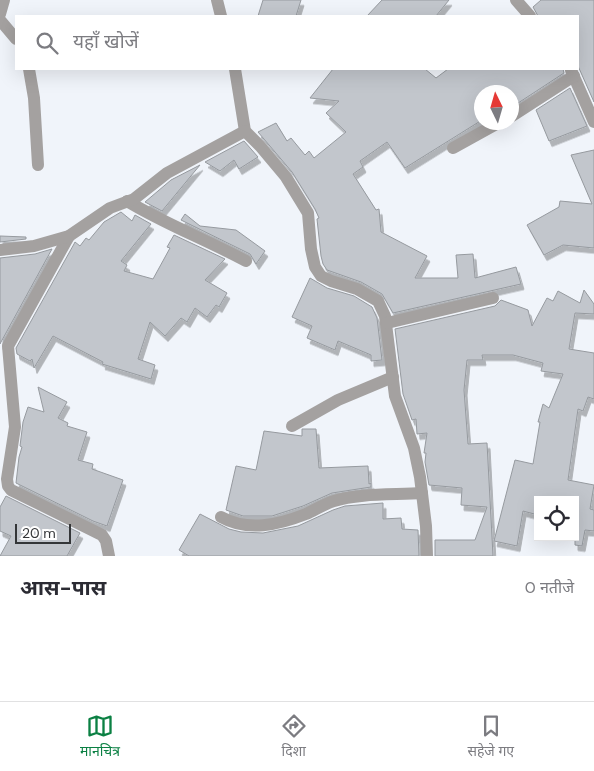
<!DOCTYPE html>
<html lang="hi">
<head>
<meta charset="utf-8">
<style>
  body { margin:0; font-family:"DM Sans","Noto Sans Devanagari",sans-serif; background:#f2f2f3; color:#2b2b33 }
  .controls { position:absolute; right:15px; bottom:15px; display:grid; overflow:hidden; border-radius:0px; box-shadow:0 5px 20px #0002 }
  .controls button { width:45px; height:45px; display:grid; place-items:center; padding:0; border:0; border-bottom:1px solid #e1e1e2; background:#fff; color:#2b2b33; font:25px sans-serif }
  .compass { position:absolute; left:474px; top:85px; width:45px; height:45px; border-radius:50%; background:#fff; box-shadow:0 5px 20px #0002; rotate:355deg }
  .scale { position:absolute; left:15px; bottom:12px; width:56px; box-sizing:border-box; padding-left:5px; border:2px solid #343638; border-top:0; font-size:14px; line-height:18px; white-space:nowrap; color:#343638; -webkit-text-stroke:4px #fff; paint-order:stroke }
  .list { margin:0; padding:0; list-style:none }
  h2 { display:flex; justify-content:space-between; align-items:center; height:65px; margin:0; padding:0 20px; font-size:21px }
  h2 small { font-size:16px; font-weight:400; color:#7c7c81 }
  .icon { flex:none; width:28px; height:28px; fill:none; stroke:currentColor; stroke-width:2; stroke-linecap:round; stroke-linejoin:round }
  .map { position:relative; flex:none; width:594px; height:556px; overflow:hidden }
  .search { position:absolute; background:#fff; box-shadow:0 5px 20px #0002; left:15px; right:15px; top:15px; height:55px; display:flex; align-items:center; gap:12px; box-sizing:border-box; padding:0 18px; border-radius:0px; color:#7c7c81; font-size:19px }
  .sheet { height:145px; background:#fff }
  nav { display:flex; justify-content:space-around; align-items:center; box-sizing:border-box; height:70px; border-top:1px solid #e1e1e2; background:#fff; font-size:14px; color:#7c7c81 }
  nav a { display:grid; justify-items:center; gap:2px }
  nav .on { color:#0b8043 }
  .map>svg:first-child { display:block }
  .building { fill:#c2c6cc; stroke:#969a9f; filter:url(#shadow) }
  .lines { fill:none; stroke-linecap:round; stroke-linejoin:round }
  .minor { stroke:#a4a1a0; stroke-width:12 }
</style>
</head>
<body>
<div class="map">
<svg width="594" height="556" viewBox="0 0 594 556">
  <defs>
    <filter id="shadow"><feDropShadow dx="3" dy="5.5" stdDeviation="0" flood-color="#0004"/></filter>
  </defs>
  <rect width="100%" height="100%" fill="#f0f4fa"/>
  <g class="building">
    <polygon points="263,0 301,0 296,16 258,16"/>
    <polygon points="382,0 449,0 436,16 367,16"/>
    <polygon points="541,0 594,0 594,102 578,66 578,16 538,16 533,7"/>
    <polygon points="333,69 425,69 436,78 448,69 563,69 564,73 512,107 512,92 482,92 482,120 405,168 387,142 360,161 363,167 353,174 376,210 379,209 381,232 427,256 415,278 458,278 456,255 473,254 475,278 516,267 521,284 393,313 382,294 361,282 327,270 323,264 321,256 317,219 319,218 315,209 292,172 258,132 276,123 287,141 291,138 305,155 309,151 314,158 346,132 326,113 339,101 310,98"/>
    <polygon points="570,88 587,126 549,141 536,110"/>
    <polygon points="244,141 258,157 239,169 234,160 220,171 205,162"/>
    <polygon points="594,150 594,248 563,245 544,255 527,225 559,207 560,201 592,204 571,155"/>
    <polygon points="200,165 162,211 145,202 171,180"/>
    <polygon points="121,212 132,221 135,215 151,224 121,261 127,265 124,271 153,279 170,248 167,247 174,235 225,259 205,280 227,293 219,307 216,305 207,317 195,308 187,322 181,318 165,336 150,322 138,359 155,365 151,379 102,364 103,362 53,336 34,368 32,359 30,361 17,354 16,348 74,244 75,242 80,246 86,238 89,240 104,222"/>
    <polygon points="185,214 200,226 236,230 265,251 256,264 250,254 181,220"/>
    <polygon points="0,236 26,237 26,239 0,242"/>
    <polygon points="52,249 1,342 0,344 0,258 35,254"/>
    <polygon points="310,278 327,288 354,296 372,307 377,318 382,360 371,361 371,355 338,341 335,350 307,338 312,326 292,317"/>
    <polygon points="584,290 594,304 594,314 575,313 569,349 594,353 594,399 588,397 583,411 578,409 568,480 594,485 590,509 594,510 594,531 585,530 582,546 575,545 575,500 538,500 538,515 523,511 517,546 494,541 515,460 533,464 540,422 538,422 543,404 549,408 563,374 541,371 543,363 513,355 482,355 483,360 467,360 464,390 468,444 487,443 493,556 435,556 435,540 475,540 487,507 461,505 462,488 429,485 425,462 426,453 424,453 427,433 417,434 416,419 412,420 403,394 395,329 495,306 501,300 528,310 532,326 547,298 553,301 558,291 580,303"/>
    <polygon points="38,387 67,402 58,418 68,423 67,426 87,432 78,460 93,464 92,469 123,480 107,526 93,521 16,483 19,457 22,447 20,446 23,422 28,407 44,412"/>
    <polygon points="302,429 316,429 319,468 368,466 369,484 371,483 371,487 332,493 303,506 272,516 243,516 226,510 236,466 256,470 264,431 302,436"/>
    <polygon points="6,496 80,533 67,556 0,556 11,536 0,531 0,507"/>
    <polygon points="383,503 383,519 401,518 402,529 418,530 419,556 189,556 179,550 200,514 229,529 241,532 263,533 298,526 333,510 345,506"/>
  </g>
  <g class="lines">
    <g class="minor">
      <polyline points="217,0 221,16"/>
      <polyline points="516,0 530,16"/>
      <polyline points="0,14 4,0"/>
      <polyline points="0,20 16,39"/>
      <polyline points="29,69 34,98 38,165"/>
      <polyline points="235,69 245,131 260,146 286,177 308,213 311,249 315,267 321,276 331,281 357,289 378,301 385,316 395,396 414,448 420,477 426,526 427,556"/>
      <polyline points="571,70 594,122"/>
      <polyline points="512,116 574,76"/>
      <polyline points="453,148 500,122"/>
      <path d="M127 201C165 224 207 240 246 261"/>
      <polyline points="69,236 8,346 15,427 7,479 8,486 11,490 102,535 106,541 109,556"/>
      <polyline points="0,250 34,246 69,236 110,208 134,199 167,173 245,131"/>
      <polyline points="387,323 493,298"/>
      <polyline points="292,426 338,400 393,377"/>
      <path d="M221 517C248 532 278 525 306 514 315 510 324 504 334 501 358 493 396 495 422 493"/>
    </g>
  </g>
</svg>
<div class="controls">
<button><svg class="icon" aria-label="locate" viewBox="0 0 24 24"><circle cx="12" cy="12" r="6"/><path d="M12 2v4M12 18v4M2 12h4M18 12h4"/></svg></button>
</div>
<svg class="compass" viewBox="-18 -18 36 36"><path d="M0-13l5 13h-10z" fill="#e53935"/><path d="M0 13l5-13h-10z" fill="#7c7c81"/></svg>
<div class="scale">20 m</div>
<div class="search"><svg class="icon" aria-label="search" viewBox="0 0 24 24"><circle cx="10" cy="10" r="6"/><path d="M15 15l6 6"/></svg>यहाँ खोजें</div>
</div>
<section class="sheet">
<h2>आस-पास<small>0 नतीजे</small></h2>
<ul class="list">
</ul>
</section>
<nav>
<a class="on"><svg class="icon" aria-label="map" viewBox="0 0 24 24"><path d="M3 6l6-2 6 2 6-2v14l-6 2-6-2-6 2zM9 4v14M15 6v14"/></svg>मानचित्र</a>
<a><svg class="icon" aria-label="directions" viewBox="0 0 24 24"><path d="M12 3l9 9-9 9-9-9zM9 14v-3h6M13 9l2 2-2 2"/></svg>दिशा</a>
<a><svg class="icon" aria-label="saved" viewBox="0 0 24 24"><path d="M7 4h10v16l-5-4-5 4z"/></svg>सहेजे गए</a>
</nav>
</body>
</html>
